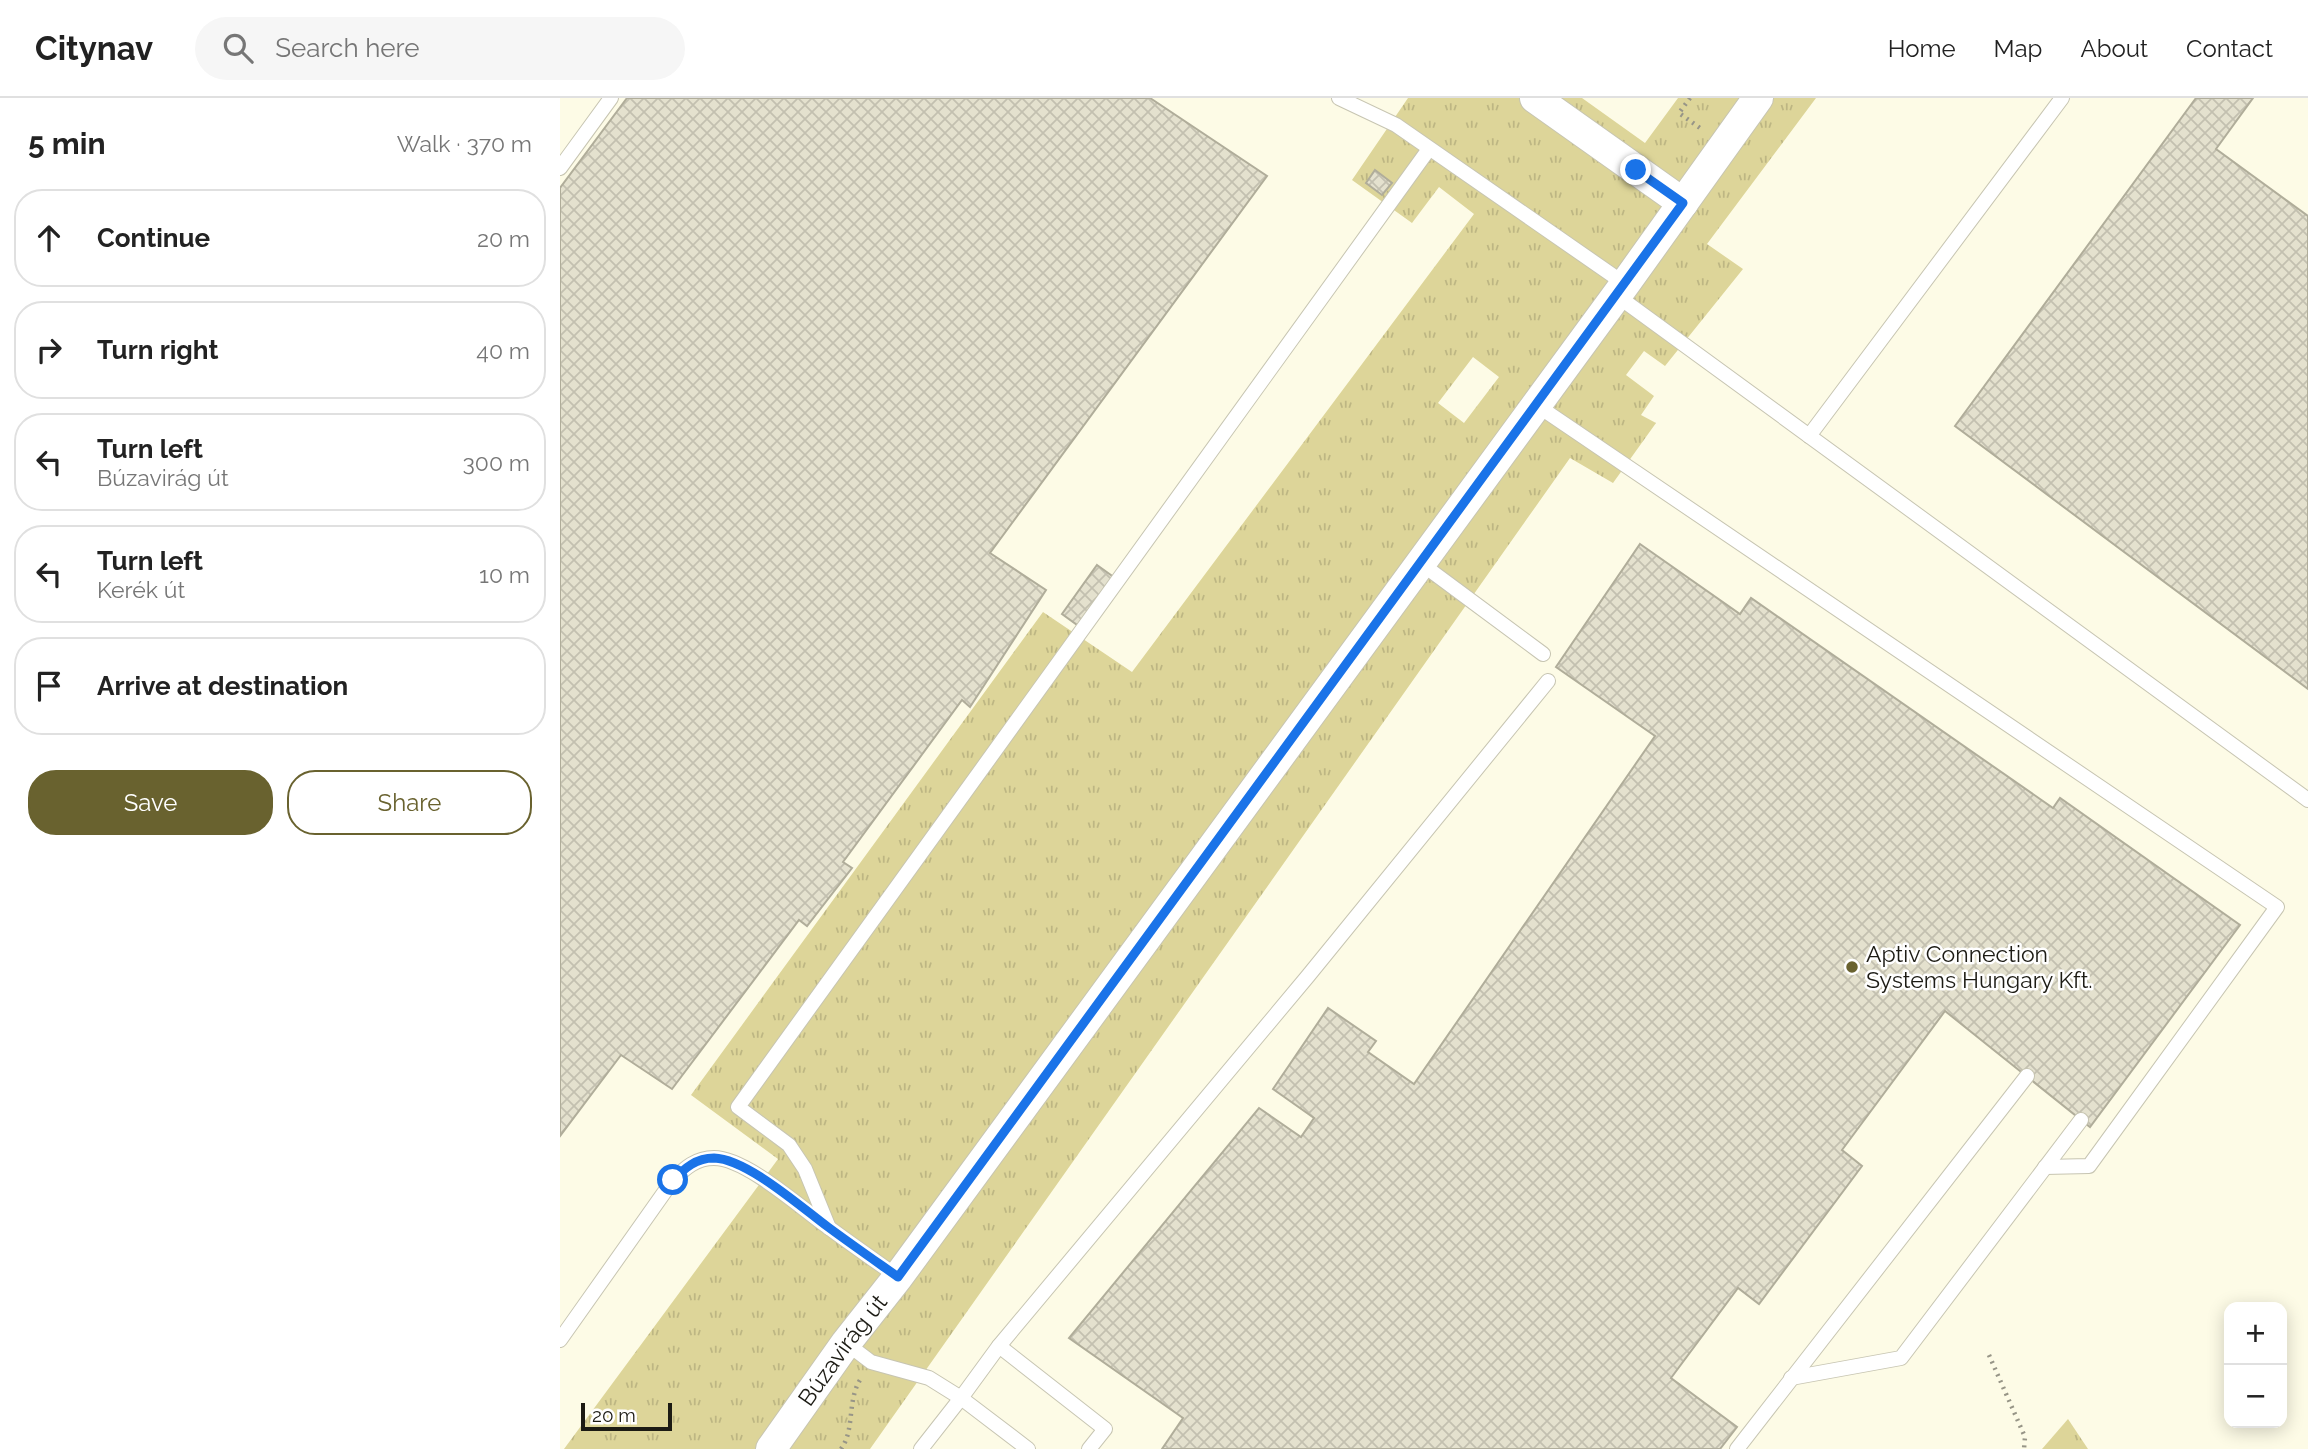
<!DOCTYPE html>
<html lang="en">
<head>
<meta charset="utf-8">
<style>
  body { margin:0; font-family:Raleway,sans-serif; background:#f6f6f6; color:#222 }
  .controls { position:absolute; right:21px; bottom:21px; display:grid; overflow:hidden; border-radius:14px; box-shadow:0 4px 18px #0003 }
  .controls button { width:63px; height:63px; display:grid; place-items:center; padding:0; border:0; border-bottom:2px solid #e0e0e0; background:#fff; color:#222; font:35px sans-serif }
  .scale { position:absolute; left:21px; bottom:18px; width:91px; box-sizing:border-box; padding-left:7px; border:4px solid #1c1b14; border-top:0; font-size:19px; line-height:24px; white-space:nowrap; color:#1c1b14; -webkit-text-stroke:5px #fff; paint-order:stroke }
  .stop { position:absolute; width:21px; height:21px; margin:-16px; border:5px solid #1a73e8; border-radius:50%; background:#fff }
  .stop.end { background:#1a73e8; border-color:#fff; box-shadow:0 2px 7px #0008 }
  .list { margin:0; padding:0; list-style:none }
  h2 { display:flex; justify-content:space-between; align-items:center; height:91px; margin:0; padding:0 28px; font-size:30px }
  h2 small { font-size:23px; font-weight:400; color:#767676 }
  .list li { display:grid; grid-template-columns:46px 1fr auto; gap:21px; align-items:center; box-sizing:border-box; height:98px; margin:0 14px 14px; padding:0 14px; border:2px solid #e0e0e0; border-radius:28px }
  .list b { display:block; font-size:26px; white-space:nowrap }
  .list p { margin:0; font-size:23px; white-space:nowrap; color:#767676 }
  .list em { font-size:23px; font-style:normal; color:#767676 }
  .actions { display:flex; gap:14px; padding:21px 28px }
  .actions a { flex:1; padding:16px 0; border:2px solid #69622f; border-radius:28px; text-align:center; font-size:24px; color:#69622f }
  .actions .main { background:#69622f; color:#fff }
  .icon { flex:none; width:38px; height:38px; fill:none; stroke:currentColor; stroke-width:2; stroke-linecap:round; stroke-linejoin:round }
  .map { position:relative; flex:none; width:1748px; height:1351px; overflow:hidden }
  header { display:flex; align-items:center; gap:42px; box-sizing:border-box; height:98px; padding:0 35px; background:#fff; border-bottom:2px solid #e0e0e0 }
  header strong { font-size:33px }
  nav { display:flex; gap:38px; margin-inline-start:auto; font-size:24px }
  .search { width:490px; height:63px; background:#f6f6f6; display:flex; align-items:center; gap:18px; box-sizing:border-box; padding:0 24px; border-radius:38px; color:#767676; font-size:26px }
  main { display:flex }
  aside { flex:1; background:#fff }
  .map>svg:first-child { display:block }
  .grass { fill:url(#grass-tufts); fill-rule:evenodd }
  .building { fill:url(#building-cross-hatch); stroke:#b0ad9a; stroke-width:2 }
  .lines { fill:none; stroke-linecap:round; stroke-linejoin:round }
  .service-casing { stroke:#c7c5b2; stroke-width:16 }
  .minor-casing { stroke:#c7c5b2; stroke-width:32 }
  .path { stroke:#979587; stroke-width:4.5; stroke-dasharray:2 5; stroke-linecap:butt }
  .service { stroke:#fff; stroke-width:14 }
  .minor { stroke:#fff; stroke-width:30 }
  .route { stroke:#1a73e8; stroke-width:9 }
  .poi-dot { fill:#69622f; stroke:#fff; stroke-width:2.5 }
  .labels { text-anchor:middle; stroke-width:5; stroke-linejoin:round; paint-order:stroke }
  .poi-label { font-size:23px; fill:#1c1b14; stroke:#fff; text-anchor:start }
  .street-label { font-size:23px; fill:#1c1b14; stroke:#fff }
</style>
</head>
<body>
<header>
<strong>Citynav</strong>
<div class="search"><svg class="icon" aria-label="search" viewBox="0 0 24 24"><circle cx="10" cy="10" r="6"/><path d="M15 15l6 6"/></svg>Search here</div>
<nav><a>Home</a><a>Map</a><a>About</a><a>Contact</a></nav>
</header>
<main>
<aside>
<h2>5 min<small>Walk · 370 m</small></h2>
<ul class="list">
<li><svg class="icon" aria-label="ahead" viewBox="0 0 24 24"><path d="M12 20V5M6 11l6-6 6 6"/></svg><div><b>Continue</b></div><em>20 m</em></li>
<li><svg class="icon" aria-label="right" viewBox="0 0 24 24"><path d="M7 20v-9h11M14 6l5 5-5 5"/></svg><div><b>Turn right</b></div><em>40 m</em></li>
<li><svg class="icon" aria-label="left" viewBox="0 0 24 24"><path d="M17 20v-9H6M10 6l-5 5 5 5"/></svg><div><b>Turn left</b><p>Búzavirág út</p></div><em>300 m</em></li>
<li><svg class="icon" aria-label="left" viewBox="0 0 24 24"><path d="M17 20v-9H6M10 6l-5 5 5 5"/></svg><div><b>Turn left</b><p>Kerék út</p></div><em>10 m</em></li>
<li><svg class="icon" aria-label="arrive" viewBox="0 0 24 24"><path d="M6 21V4h12l-3 4 3 4H6"/></svg><div><b>Arrive at destination</b></div></li>
</ul>
<div class="actions"><a class="main">Save</a><a>Share</a></div>
</aside>
<div class="map">
<svg width="1748" height="1351" viewBox="0 0 1748 1351">
  <defs>
    <pattern id="grass-tufts" width="24" height="20" patternUnits="userSpaceOnUse" patternTransform="scale(1.75)"><rect width="24" height="20" fill="#ddd599"/><path d="M3 7l-1-3M5 7V3M7 7l1-3M15 17l-1-3M17 17v-4M19 17l1-3" fill="none" stroke="#bdb683"/></pattern>
    <pattern id="building-cross-hatch" width="8" height="8" patternUnits="userSpaceOnUse" patternTransform="scale(1.75)"><rect width="8" height="8" fill="#e4e1ce"/><path d="M0 0l8 8M0 8l8-8" fill="none" stroke="#c3c0b0"/></pattern>
  </defs>
  <rect width="100%" height="100%" fill="#fdfbe6"/>
  <g class="grass">
    <path d="M848 0H1022L1085 45 1118 0H1256L1147 146 1183 171 1105 268 1084 253 1066 277 1094 298 1081 317 1096 325 1053 385 1010 360 310 1351H4L218 1061 131 997 483 514 572 574 914 116 879 89 852 125 792 82ZM913 259 939 279 904 325 878 305Z"/>
    <polygon points="1508,1321 1528,1351 1482,1351"/>
  </g>
  <g class="building">
    <polygon points="67,0 590,0 707,78 430,455 486,492 410,609 402,602 283,764 292,770 247,828 239,822 112,991 61,957 0,1038 0,90"/>
    <polygon points="1636,0 1693,0 1656,51 1748,118 1748,591 1395,328"/>
    <polygon points="815,72 832,85 822,97 806,85"/>
    <polygon points="1080,446 1180,516 1191,500 1493,710 1500,700 1680,827 1530,1029 1385,913 1282,1052 1302,1068 1199,1206 1178,1190 1111,1280 1177,1329 1160,1351 602,1351 623,1320 509,1240 699,1010 741,1039 754,1020 713,991 768,910 816,943 808,954 854,986 1095,638 996,569"/>
    <polygon points="537,467 555,480 520,529 502,516"/>
  </g>
  <g class="lines">
    <defs>
      <g id="service">
        <polyline points="779,0 836,27 1065,186"/>
        <polyline points="0,70 51,0"/>
        <polyline points="1056,197 1748,702"/>
        <polyline points="975,306 1717,809 1529,1068 1485,1069"/>
        <polyline points="1249,338 1502,0"/>
        <polyline points="859,464 983,556"/>
        <polyline points="269,1130 245,1071 229,1047 178,1009 869,51"/>
        <path d="M0 1242 113 1082C125 1070 136 1060 154 1060 186 1060 241 1110 268 1129 291 1146 314 1162 338 1179"/>
        <polyline points="286,1245 311,1264 369,1280 401,1300 439,1248 748,878 988,583"/>
        <polyline points="439,1248 545,1331 529,1351"/>
        <polyline points="1231,1280 1341,1260 1521,1022"/>
        <polyline points="361,1351 401,1300 468,1351"/>
        <polyline points="1177,1351 1467,978"/>
      </g>
      <g id="minor">
        <polyline points="975,0 1123,105"/>
        <path id="s1" d="M211 1351 286 1245 338 1179 1065 186 1198 0"/>
      </g>
    </defs>
    <use href="#service" class="service-casing"/>
    <use href="#minor" class="minor-casing"/>
    <g class="path">
      <polyline points="1130,0 1119,15 1140,30"/>
      <polyline points="1429,1257 1465,1339 1464,1351"/>
      <path d="M281 1351C295 1332 287 1303 300 1282"/>
    </g>
    <use href="#service" class="service"/>
    <use href="#minor" class="minor"/>
  </g>
  <g class="lines">
    <path class="route" d="M113 1082C125 1070 136 1060 154 1060 187 1061 241 1109 268 1129 291 1146 314 1162 338 1179L1123 105 1076 72"/>
  </g>
  <circle class="poi-dot" cx="1292" cy="869" r="7"/>
  <g class="labels">
    <g class="poi-label">
      <text x="1306" y="864">Aptiv Connection<tspan x="1306" dy="26">Systems Hungary Kft.</tspan></text>
    </g>
    <g class="street-label">
      <text dy="8" stroke="none"><textPath href="#s1" startOffset="122">Búzavirág út</textPath></text>
    </g>
  </g>
</svg>
<div class="controls">
<button>+</button>
<button>−</button>
</div>
<div class="scale">20 m</div>
<div class="stop" style="left:113px;top:1082px"></div>
<div class="stop end" style="left:1076px;top:72px"></div>
</div>
</main>
</body>
</html>
